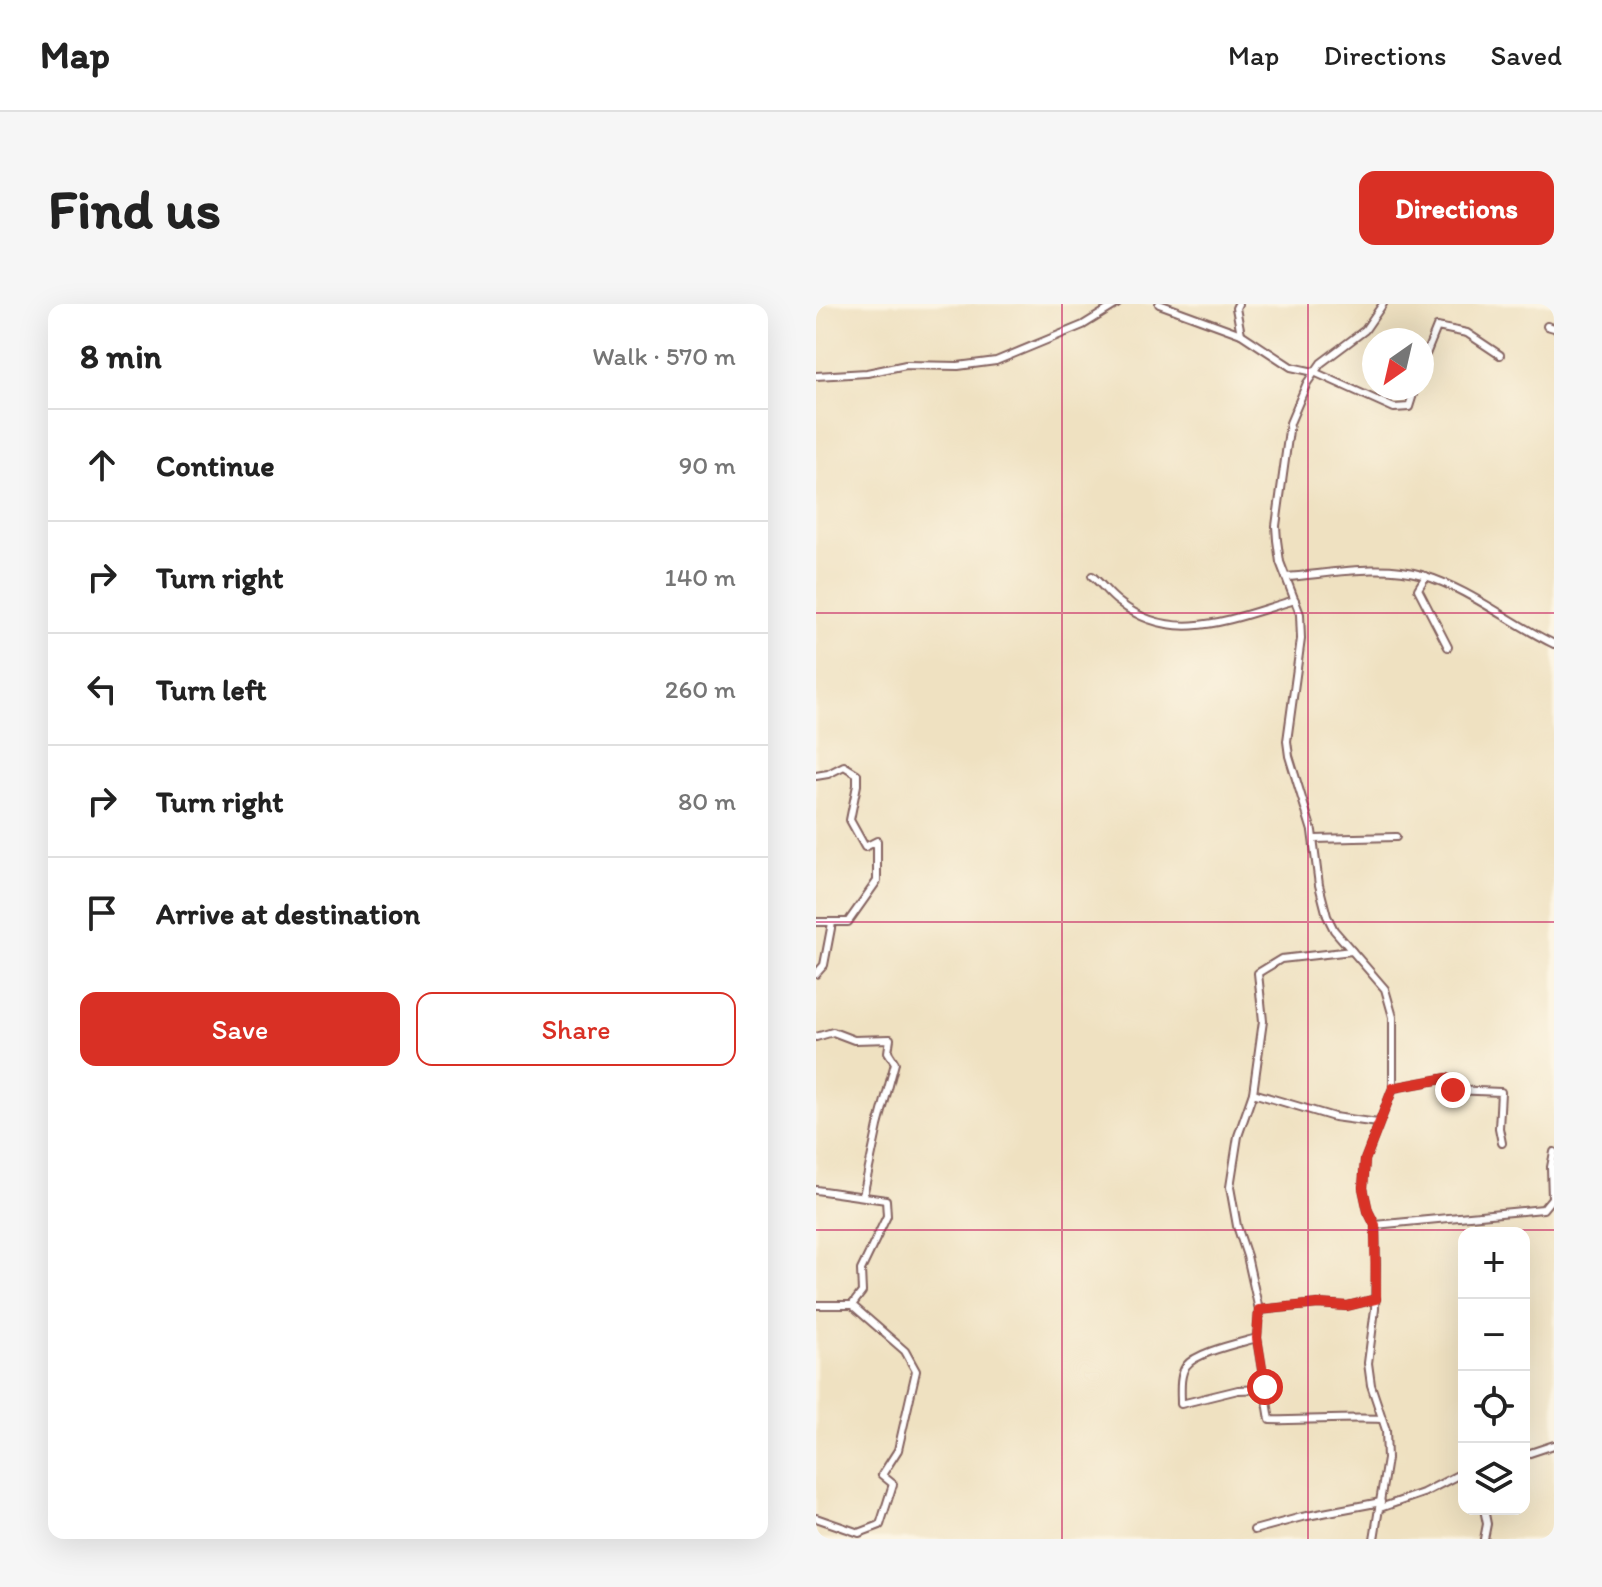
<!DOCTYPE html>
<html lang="en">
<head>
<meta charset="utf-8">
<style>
  body { margin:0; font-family:Itim,sans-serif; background:#f6f6f6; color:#222 }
  .controls { position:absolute; right:24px; bottom:24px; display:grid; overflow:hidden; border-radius:16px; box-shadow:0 8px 32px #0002 }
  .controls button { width:72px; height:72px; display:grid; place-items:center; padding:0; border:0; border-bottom:2px solid #e0e0e0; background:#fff; color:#222; font:40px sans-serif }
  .compass { position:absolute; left:546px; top:24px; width:72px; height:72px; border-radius:50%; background:#fff; box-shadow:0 8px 32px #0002; rotate:214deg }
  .stop { position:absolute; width:24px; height:24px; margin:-18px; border:6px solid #d93025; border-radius:50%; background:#fff }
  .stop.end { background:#d93025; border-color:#fff; box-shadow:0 2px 8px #0008 }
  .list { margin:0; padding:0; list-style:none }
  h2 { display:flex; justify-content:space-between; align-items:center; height:104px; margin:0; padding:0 32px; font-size:34px }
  h2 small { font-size:26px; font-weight:400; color:#767676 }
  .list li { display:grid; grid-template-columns:52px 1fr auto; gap:24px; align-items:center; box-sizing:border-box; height:112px; padding:0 32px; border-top:2px solid #e0e0e0 }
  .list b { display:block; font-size:30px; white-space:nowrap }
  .list em { font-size:26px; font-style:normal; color:#767676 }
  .actions { display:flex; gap:16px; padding:24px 32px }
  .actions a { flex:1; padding:18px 0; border:2px solid #d93025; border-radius:16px; text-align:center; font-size:28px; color:#d93025 }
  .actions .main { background:#d93025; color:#fff }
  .icon { flex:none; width:44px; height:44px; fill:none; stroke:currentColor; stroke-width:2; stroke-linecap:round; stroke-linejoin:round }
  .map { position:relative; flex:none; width:738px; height:1235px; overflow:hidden; border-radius:16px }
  header { display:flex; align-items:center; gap:48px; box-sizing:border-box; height:112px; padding:0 40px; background:#fff; border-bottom:2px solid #e0e0e0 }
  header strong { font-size:38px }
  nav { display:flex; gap:44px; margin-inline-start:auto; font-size:28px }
  .intro { display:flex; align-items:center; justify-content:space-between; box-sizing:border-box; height:192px; padding:0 48px }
  h1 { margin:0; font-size:56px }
  .button { padding:20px 36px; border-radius:16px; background:#d93025; color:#fff; font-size:28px; font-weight:700 }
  main { display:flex; gap:48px; padding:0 48px }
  aside { flex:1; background:#fff; border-radius:16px; box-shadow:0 8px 32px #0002 }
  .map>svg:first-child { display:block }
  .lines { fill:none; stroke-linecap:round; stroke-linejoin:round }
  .street-casing { stroke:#846360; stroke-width:10 }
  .street { stroke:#fff; stroke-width:6 }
  .route { stroke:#d93025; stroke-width:10 }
  .grid { fill:none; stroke:#c2185b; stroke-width:2; stroke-opacity:0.55 }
</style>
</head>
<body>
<header>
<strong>Map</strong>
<nav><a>Map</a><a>Directions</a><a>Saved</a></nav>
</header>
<div class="intro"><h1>Find us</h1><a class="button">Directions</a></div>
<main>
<aside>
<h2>8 min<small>Walk · 570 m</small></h2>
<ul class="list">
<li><svg class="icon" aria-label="ahead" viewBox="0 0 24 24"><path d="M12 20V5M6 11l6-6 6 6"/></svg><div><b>Continue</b></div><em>90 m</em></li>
<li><svg class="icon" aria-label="right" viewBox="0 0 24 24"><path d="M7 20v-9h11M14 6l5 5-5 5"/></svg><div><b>Turn right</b></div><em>140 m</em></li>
<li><svg class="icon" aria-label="left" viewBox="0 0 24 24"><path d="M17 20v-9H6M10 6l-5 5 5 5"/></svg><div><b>Turn left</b></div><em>260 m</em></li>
<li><svg class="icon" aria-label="right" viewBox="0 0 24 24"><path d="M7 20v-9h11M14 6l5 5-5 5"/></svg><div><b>Turn right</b></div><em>80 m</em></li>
<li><svg class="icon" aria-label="arrive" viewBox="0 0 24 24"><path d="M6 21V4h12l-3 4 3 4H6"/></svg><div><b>Arrive at destination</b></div></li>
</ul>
<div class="actions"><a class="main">Save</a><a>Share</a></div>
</aside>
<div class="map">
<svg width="738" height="1235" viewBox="0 0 738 1235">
  <rect width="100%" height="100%" fill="#fcf5e5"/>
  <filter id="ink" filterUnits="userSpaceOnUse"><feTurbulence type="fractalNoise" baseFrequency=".0125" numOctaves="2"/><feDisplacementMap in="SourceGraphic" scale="16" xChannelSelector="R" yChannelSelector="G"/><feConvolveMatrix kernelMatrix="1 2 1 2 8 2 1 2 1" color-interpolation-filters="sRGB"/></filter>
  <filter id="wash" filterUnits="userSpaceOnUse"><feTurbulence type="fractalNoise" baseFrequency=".006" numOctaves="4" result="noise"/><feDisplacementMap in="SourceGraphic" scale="32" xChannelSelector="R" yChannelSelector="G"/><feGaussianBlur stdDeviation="1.8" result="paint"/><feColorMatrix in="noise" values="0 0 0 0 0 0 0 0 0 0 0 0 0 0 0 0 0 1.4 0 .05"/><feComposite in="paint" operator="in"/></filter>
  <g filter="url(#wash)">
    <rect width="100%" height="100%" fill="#efe1c1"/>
  </g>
  <g filter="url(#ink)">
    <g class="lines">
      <defs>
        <g id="street">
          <polyline points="343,0 425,30 475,63 498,68 578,104 593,103 599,84"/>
          <polyline points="422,0 420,4 425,30"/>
          <polyline points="731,22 738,24"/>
          <polyline points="606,60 621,23 651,29 684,51"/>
          <polyline points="0,72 51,69 90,61 142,62 180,57 267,21 301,0"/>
          <path d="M276 272C286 280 293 291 303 298 358 343 419 313 479 296"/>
          <polyline points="610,272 602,285 632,343"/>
          <path d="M470 273C512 270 566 259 606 271 654 285 694 319 738 340"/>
          <polyline points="0,472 12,470 28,462 41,470 41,481 34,516 49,543 61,537 61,577 32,618 0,618"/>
          <polyline points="498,535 580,533"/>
          <polyline points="0,670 8,661 16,619"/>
          <polyline points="0,733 17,728 38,736 74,735 72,748 79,759 62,822 47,892"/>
          <polyline points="577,784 631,774 637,786 685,788 683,824 686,839"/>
          <polyline points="437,789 447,717 442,669 465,655 536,647"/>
          <polyline points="0,886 70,896 71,912 45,966 46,988 36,1001"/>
          <polyline points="559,921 727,905 736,894 735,863 738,848"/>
          <polyline points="0,1001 36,1001 89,1047 100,1067 82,1146 66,1171 77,1180 64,1221 43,1229 0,1214"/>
          <polyline points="443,1006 431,952 421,922 414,883 422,832 437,789 518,813 562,819"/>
          <path d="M441 1034 454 1116C491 1117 528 1113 565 1115"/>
          <path d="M449 1085 422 1086 365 1100C365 1088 363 1072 370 1062 380 1048 424 1039 441 1034L443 1006 502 1000 531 1002 560 995"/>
          <polyline points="708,1151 738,1141"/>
          <polyline points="564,1204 607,1189 648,1168"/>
          <polyline points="668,1205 671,1220 668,1235"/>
          <polyline points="438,1226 486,1213 565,1198"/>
          <polyline points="558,1235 571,1155 570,1126 555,1081 552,1059 559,1005 560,960 559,921 552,907 547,884 549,856 577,784 577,713 569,685 518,626 511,612 503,581 496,527 473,452 471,437 485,335 484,310 464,258 461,236 460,222 474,119 491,79 505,59 549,26 567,0"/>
        </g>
      </defs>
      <use href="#street" class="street-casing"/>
      <use href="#street" class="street"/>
    </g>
  </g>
  <g class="lines" filter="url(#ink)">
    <polyline class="route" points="449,1083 441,1034 443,1006 502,1000 531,1002 560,995 559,921 552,907 547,884 549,856 577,784 631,774 637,786"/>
  </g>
  <path class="grid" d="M246 0V1235M492 0V1235M0 309H738M0 618H738M0 926H738"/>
</svg>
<div class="controls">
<button>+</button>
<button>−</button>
<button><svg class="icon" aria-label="locate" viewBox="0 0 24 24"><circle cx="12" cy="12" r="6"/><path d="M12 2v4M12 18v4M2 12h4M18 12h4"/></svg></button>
<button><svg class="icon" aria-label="layers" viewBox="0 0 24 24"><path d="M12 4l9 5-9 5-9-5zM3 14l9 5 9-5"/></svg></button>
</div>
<svg class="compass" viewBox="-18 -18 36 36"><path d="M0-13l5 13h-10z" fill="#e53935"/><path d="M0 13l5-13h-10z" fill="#767676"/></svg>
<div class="stop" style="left:449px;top:1083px"></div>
<div class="stop end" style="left:637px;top:786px"></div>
</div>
</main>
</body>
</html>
